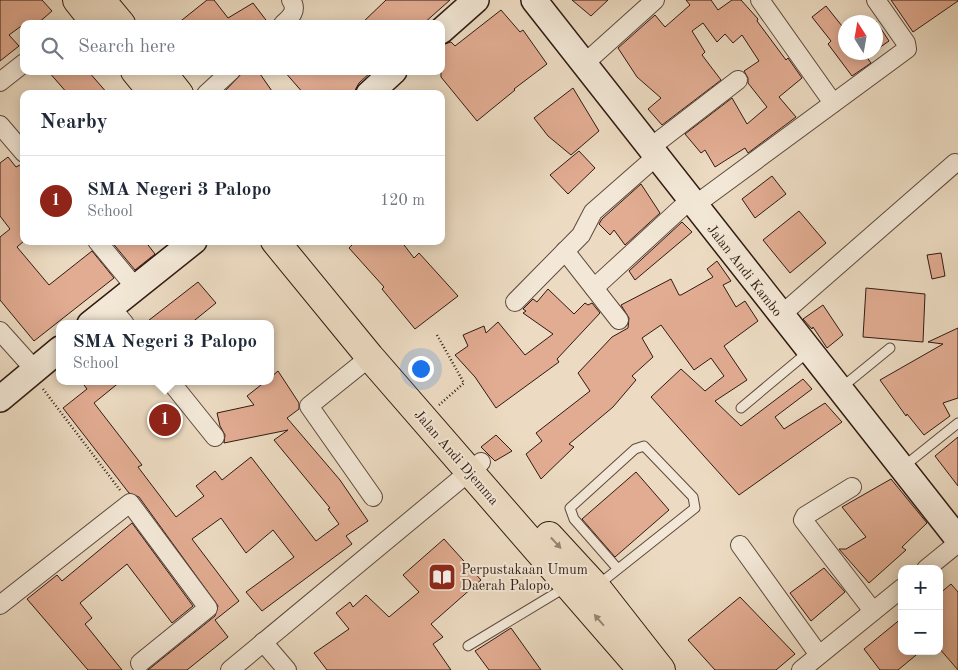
<!DOCTYPE html>
<html lang="en">
<head>
<meta charset="utf-8">
<style>
  body { margin:0; font-family:"Old Standard TT",serif; background:#f6f6f7; color:#1f2937 }
  .controls { position:absolute; right:15px; bottom:15px; display:grid; overflow:hidden; border-radius:10px; box-shadow:0 2px 12px #0003 }
  .controls button { width:45px; height:45px; display:grid; place-items:center; padding:0; border:0; border-bottom:1px solid #e0e1e3; background:#fff; color:#1f2937; font:25px sans-serif }
  .compass { position:absolute; left:838px; top:15px; width:45px; height:45px; border-radius:50%; background:#fff; box-shadow:0 2px 12px #0003; rotate:349deg }
  .you { position:absolute; left:420px; top:368px; width:18px; height:18px; margin:-12px; border:4px solid #fff; border-radius:50%; background:#1a73e8; box-shadow:0 0 0 8px #1a73e833 }
  .badge { display:grid; place-items:center; width:32px; height:32px; border-radius:50%; background:#8f2418; color:#fff; font-size:16px; font-weight:700 }
  .pin { position:absolute; translate:-50% -50%; border:2px solid #fff; box-shadow:0 1px 5px #0006 }
  .popup { position:absolute; left:56px; top:320px; width:218px; height:65px; box-sizing:border-box; display:grid; place-content:center; border-radius:10px; background:#fff; filter:drop-shadow(0 1px 4px #0005); font-size:16px; white-space:nowrap; color:#747a83 }
  .popup b { font-size:19px; color:#1f2937 }
  .popup::after { content:''; position:absolute; left:50%; top:100%; margin-left:-10px; border:10px solid transparent; border-top-color:#fff }
  .list { margin:0; padding:0; list-style:none }
  h2 { display:flex; justify-content:space-between; align-items:center; height:65px; margin:0; padding:0 20px; font-size:21px }
  h2 small { font-size:16px; font-weight:400; color:#747a83 }
  .list li { display:grid; grid-template-columns:32px 1fr auto; gap:15px; align-items:center; box-sizing:border-box; height:90px; padding:0 20px; border-top:1px solid #e0e1e3 }
  .list b { display:block; font-size:19px; white-space:nowrap }
  .list p { margin:0; font-size:16px; white-space:nowrap; color:#747a83 }
  .list em { font-size:16px; font-style:normal; color:#747a83 }
  .icon { flex:none; width:28px; height:28px; fill:none; stroke:currentColor; stroke-width:2; stroke-linecap:round; stroke-linejoin:round }
  .map { position:relative; flex:none; width:958px; height:670px; overflow:hidden }
  .search { position:absolute; background:#fff; box-shadow:0 2px 12px #0003; left:20px; top:20px; width:425px; height:55px; display:flex; align-items:center; gap:12px; box-sizing:border-box; padding:0 18px; border-radius:10px; color:#747a83; font-size:19px }
  .panel { position:absolute; background:#fff; box-shadow:0 2px 12px #0003; left:20px; top:90px; width:425px; height:155px; border-radius:10px }
  .map>svg:first-child { display:block }
  .building { fill:#e2ac92; stroke:#301a12 }
  .lines { fill:none; stroke-linecap:round; stroke-linejoin:round }
  .lane-casing { stroke:#5f4a3e; stroke-width:11 }
  .street-casing { stroke:#5f4a3e; stroke-width:20 }
  .secondary-casing { stroke:#301a12; stroke-width:28 }
  .highway-casing { stroke:#301a12; stroke-width:30 }
  .path { stroke:#301a12; stroke-width:2.5; stroke-dasharray:1 2.5; stroke-linecap:butt }
  .lane { stroke:#f3e8d7; stroke-width:9 }
  .street { stroke:#f3e8d7; stroke-width:18 }
  .secondary { stroke:#f3e8d7; stroke-width:25 }
  .highway { stroke:#ecdbc2; stroke-width:28 }
  .oneway { fill:#978473 }
  .labels { text-anchor:middle; stroke-width:4; stroke-linejoin:round; paint-order:stroke }
  .street-label { font-size:14px; fill:#301a12; stroke:#f3e8d7 }
  .poi-label { font-size:14px; fill:#301a12; stroke:#f3e8d7; text-anchor:start }
</style>
</head>
<body>
<div class="map">
<svg width="958" height="670" viewBox="0 0 958 670">
  <rect width="100%" height="100%" fill="#ecdbc2"/>
  <filter id="stains"><feTurbulence type="fractalNoise" baseFrequency=".004" numOctaves="4"/><feColorMatrix values="0 0 0 0 .2 0 0 0 0 .09 0 0 0 0 .02 0 0 0 .5 -.17"/></filter>
  <radialGradient id="worn" r=".72"><stop offset=".6" stop-color="#630" stop-opacity="0"/><stop offset="1" stop-color="#630" stop-opacity=".3"/></radialGradient>
  <g class="building">
    <polygon points="0,0 42,0 52,11 37,24 24,24 9,35 19,46 0,61"/>
    <polygon points="207,0 214,0 228,18 253,3 269,24 177,24"/>
    <polygon points="386,0 450,0 423,24 361,24"/>
    <polygon points="572,0 608,0 591,16"/>
    <polygon points="686,0 711,0 718,10 732,0 741,0 758,19 757,21 786,60 788,58 802,78 779,97 796,117 748,153 745,148 715,167 705,150 701,153 685,134 732,98 747,124 767,107 748,83 748,78 744,71 759,61 742,35 733,43 725,34 717,42 703,23 692,31 705,52 702,55 721,80 662,125 648,109 661,98 637,77 618,48 655,15 665,27 690,5"/>
    <polygon points="891,0 958,0 958,1 913,32"/>
    <polygon points="826,6 846,31 846,52 863,52 871,63 852,76 828,44 831,41 812,17"/>
    <polygon points="501,10 520,32 523,30 547,64 514,89 515,90 477,121 441,77 441,45 451,42 455,46"/>
    <polygon points="876,21 889,41 876,50"/>
    <polygon points="48,71 88,71 108,94 68,94"/>
    <polygon points="244,71 258,71 274,94 222,94"/>
    <polygon points="284,71 372,71 359,83 353,94 304,94"/>
    <polygon points="573,88 599,131 571,155 548,136 534,118"/>
    <polygon points="579,151 595,168 568,194 550,175"/>
    <polygon points="8,157 16,167 24,163 24,241 17,247 49,285 92,251 114,278 34,341 0,300 0,237 10,229 0,216 0,163"/>
    <polygon points="772,176 786,194 755,218 742,199"/>
    <polygon points="641,184 660,213 625,245 614,230 610,235 599,224 602,219"/>
    <polygon points="799,211 826,243 790,273 763,240"/>
    <polygon points="682,222 692,232 635,280 629,271"/>
    <polygon points="111,241 145,241 155,254 135,270"/>
    <polygon points="356,241 401,241 414,258 419,253 458,296 415,329 382,289 384,287 349,248"/>
    <polygon points="941,253 945,276 932,279 927,255"/>
    <polygon points="717,261 731,281 723,285 736,307 745,301 758,321 724,346 747,380 715,401 741,426 803,379 812,389 775,417 784,429 825,403 842,422 739,495 651,397 681,369 705,391 724,376 711,358 694,370 661,325 642,338 653,357 632,376 636,380 613,407 569,444 574,447 541,479 526,454 542,441 536,433 590,391 578,373 612,337 628,328 629,318 621,305 671,279 679,295 681,295 713,277 707,269"/>
    <polygon points="198,282 216,303 190,324 144,324"/>
    <polygon points="866,288 925,294 923,342 863,337"/>
    <polygon points="548,289 574,314 585,303 588,305 592,303 600,313 557,359 559,362 496,408 475,377 455,355 468,346 463,335 484,326 486,333 498,322 525,355 553,334 523,313 526,311 523,309 533,299 537,302"/>
    <polygon points="823,305 843,335 827,348 813,327 812,329 803,319"/>
    <polygon points="958,328 958,398 943,403 950,416 924,435 907,414 906,416 880,380 943,344 928,342"/>
    <polygon points="278,371 299,403 299,409 287,418 340,480 368,521 346,536 352,544 262,611 246,592 294,557 273,530 246,553 221,518 192,539 239,601 215,620 228,637 187,670 148,670 215,616 218,606 139,497 129,493 63,408 87,389 81,381 121,381 94,403 142,465 138,467 176,517 204,496 196,486 215,471 222,480 251,457 316,541 339,524 328,509 330,508 274,440 288,430 224,443 225,435 220,426 217,413 254,405 247,396 266,381 270,381 270,378"/>
    <polygon points="496,435 512,451 495,461 481,447"/>
    <polygon points="958,437 958,486 935,456"/>
    <polygon points="636,472 669,510 615,557 582,519"/>
    <polygon points="891,479 927,523 902,547 906,550 869,583 839,549 846,549 866,537 842,507"/>
    <polygon points="132,523 193,606 172,623 127,564 80,603 92,618 85,624 122,670 88,670 27,599 57,575 62,581"/>
    <polygon points="444,539 481,580 431,624 443,637 433,644 451,670 327,670 314,653 349,629 336,613 350,602 353,607 366,595 389,617 419,592 403,575"/>
    <polygon points="824,568 845,592 811,621 790,593"/>
    <polygon points="951,584 958,592 958,670 939,648 939,594"/>
    <polygon points="740,597 795,654 776,670 715,670 688,640"/>
    <polygon points="902,618 902,651 921,651 898,670 880,670 864,649"/>
    <polygon points="511,628 541,670 489,670 475,651"/>
  </g>
  <g class="lines">
    <defs>
      <g id="lane">
        <polyline points="841,388 890,348"/>
        <polyline points="741,408 808,352"/>
        <polyline points="903,467 958,423"/>
        <polyline points="598,585 695,508 693,497 644,446 635,449 570,508 574,519 617,568"/>
        <polyline points="468,646 566,587"/>
      </g>
      <g id="street">
        <polyline points="760,0 833,103"/>
        <path d="M283 24C291 17 298 10 291 0"/>
        <polyline points="585,63 655,0"/>
        <polyline points="0,82 24,63"/>
        <polyline points="206,94 231,71"/>
        <polyline points="0,125 24,153"/>
        <polyline points="651,147 738,80"/>
        <polyline points="695,205 907,49 906,43 876,0"/>
        <polyline points="97,241 135,287"/>
        <polyline points="565,251 619,320"/>
        <polyline points="594,288 691,199"/>
        <polyline points="515,302 581,235 593,212 658,155"/>
        <polyline points="111,307 125,324"/>
        <polyline points="781,315 955,163"/>
        <polyline points="0,331 35,370"/>
        <polyline points="370,357 309,406 373,497"/>
        <polyline points="170,381 215,437"/>
        <polyline points="852,487 805,516 803,520 873,611"/>
        <polyline points="740,545 819,655"/>
        <polyline points="926,569 958,543"/>
        <polyline points="0,605 130,503 208,608 140,663"/>
        <polyline points="263,642 287,670"/>
        <polyline points="230,670 481,462"/>
        <polyline points="801,670 902,588"/>
      </g>
      <g id="secondary">
        <polyline points="534,0 958,539"/>
        <polyline points="441,31 476,0"/>
        <polyline points="369,94 394,71"/>
        <polyline points="90,324 194,241"/>
        <polyline points="0,399 60,349"/>
      </g>
      <g id="highway">
        <polyline points="77,0 96,24"/>
        <polyline points="101,0 121,24"/>
        <polyline points="135,71 154,94"/>
        <polyline points="161,71 179,94"/>
        <polyline points="275,241 370,357 642,670"/>
        <polyline points="549,536 596,587 661,670"/>
      </g>
    </defs>
    <use href="#lane" class="lane-casing"/>
    <use href="#street" class="street-casing"/>
    <use href="#secondary" class="secondary-casing"/>
    <use href="#highway" class="highway-casing"/>
    <g class="path">
      <polyline points="437,335 464,383 439,405"/>
      <polyline points="43,389 120,490"/>
    </g>
    <use href="#lane" class="lane"/>
    <use href="#street" class="street"/>
    <use href="#secondary" class="secondary"/>
    <use href="#highway" class="highway"/>
  </g>
  <defs><path id="oneway-solid" d="M-6-.8H1V-3.2L6.5 0L1 3.2V.8H-6Z" transform="scale(1.25)"/></defs>
  <g class="oneway">
    <use href="#oneway-solid" transform="translate(556 543) rotate(47)"/>
    <use href="#oneway-solid" transform="translate(599 620) rotate(-131)"/>
  </g>
  <defs>
    <symbol id="library-square" viewBox="-11 -11 22 22"><rect x="-9" y="-9" width="18" height="18" rx="4" fill="#8f2418" stroke="#f3e8d7"/><path d="M-6-4Q-3-5.5-.7-3.5V5Q-3 3-6 4ZM6-4Q3-5.5 .7-3.5V5Q3 3 6 4Z" fill="#fff"/></symbol>
  </defs>
  <g fill-rule="evenodd">
    <use href="#library-square" x="426" y="561" width="32" height="32"/>
  </g>
  <g class="labels">
    <g class="street-label">
      <text transform="translate(745 270) rotate(52)" y="5">Jalan Andi Kambo</text>
      <text transform="translate(457 457) rotate(49)" y="5">Jalan Andi Djemma</text>
    </g>
    <g class="poi-label">
      <text x="461" y="574">Perpustakaan Umum<tspan x="461" dy="16">Daerah Palopo</tspan></text>
    </g>
  </g>
  <rect width="100%" height="100%" filter="url(#stains)"/>
  <rect width="100%" height="100%" fill="url(#worn)"/>
</svg>
<div class="controls">
<button>+</button>
<button>−</button>
</div>
<svg class="compass" viewBox="-18 -18 36 36"><path d="M0-13l5 13h-10z" fill="#e53935"/><path d="M0 13l5-13h-10z" fill="#747a83"/></svg>
<div class="you"></div>
<div class="pin badge" style="left:165px;top:420px">1</div>
<div class="popup"><b>SMA Negeri 3 Palopo</b>School</div>
<div class="search"><svg class="icon" aria-label="search" viewBox="0 0 24 24"><circle cx="10" cy="10" r="6"/><path d="M15 15l6 6"/></svg>Search here</div>
<section class="panel">
<h2>Nearby<small></small></h2>
<ul class="list">
<li><span class="badge">1</span><div><b>SMA Negeri 3 Palopo</b><p>School</p></div><em>120 m</em></li>
</ul>
</section>
</div>
</body>
</html>
